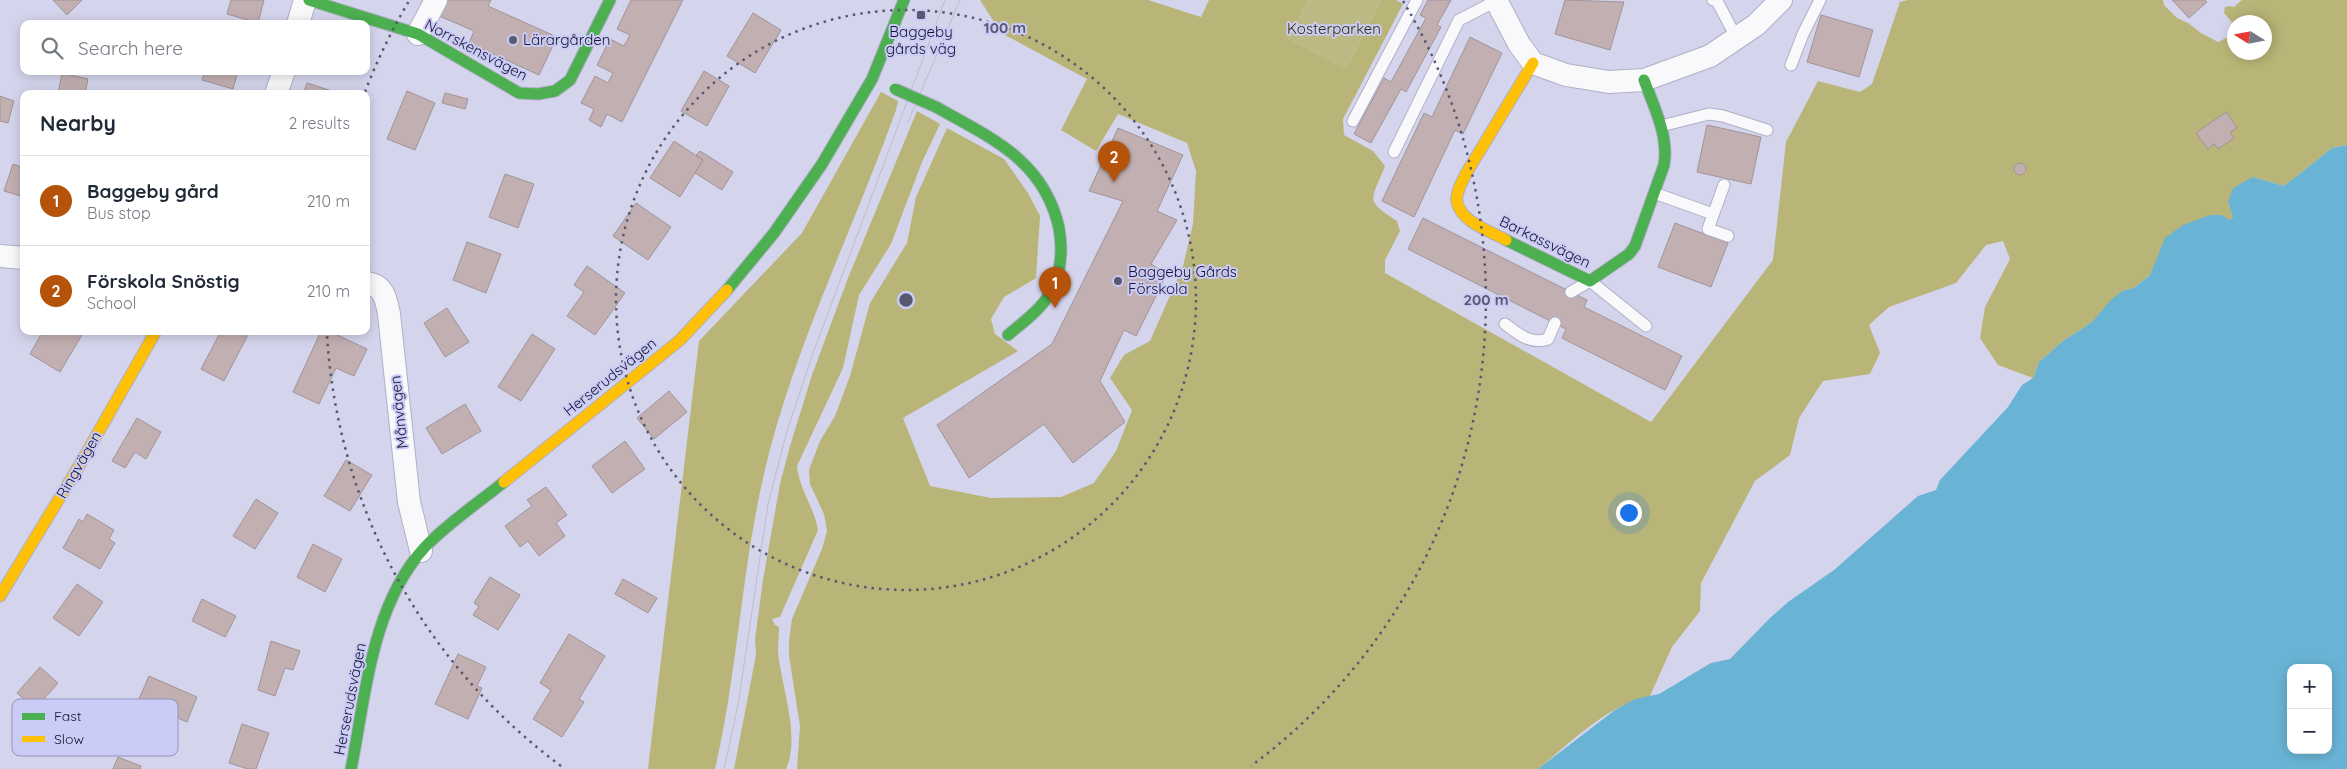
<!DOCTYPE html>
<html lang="en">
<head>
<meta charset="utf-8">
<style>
  body { margin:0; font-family:Quicksand,sans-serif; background:#f2f2f3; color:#1f2937 }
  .controls { position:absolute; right:15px; bottom:15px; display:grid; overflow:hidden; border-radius:10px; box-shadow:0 2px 12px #0003 }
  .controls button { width:45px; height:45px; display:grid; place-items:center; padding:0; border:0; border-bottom:1px solid #e0e1e3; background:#fff; color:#1f2937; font:25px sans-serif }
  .compass { position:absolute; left:2227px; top:15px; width:45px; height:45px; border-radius:50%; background:#fff; box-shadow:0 2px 12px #0003; rotate:281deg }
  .you { position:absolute; left:1628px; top:512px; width:18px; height:18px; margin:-12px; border:4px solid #fff; border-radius:50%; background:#1a73e8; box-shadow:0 0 0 8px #1a73e833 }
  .badge { display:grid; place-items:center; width:32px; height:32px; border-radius:50%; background:#b45309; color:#fff; font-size:16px; font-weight:700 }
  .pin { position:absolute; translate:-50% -41px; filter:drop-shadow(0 1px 2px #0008) }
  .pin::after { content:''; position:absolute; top:26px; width:18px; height:15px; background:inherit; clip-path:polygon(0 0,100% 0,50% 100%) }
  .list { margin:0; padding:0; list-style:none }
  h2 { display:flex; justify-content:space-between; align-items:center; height:65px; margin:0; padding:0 20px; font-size:21px }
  h2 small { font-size:16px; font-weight:400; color:#747a83 }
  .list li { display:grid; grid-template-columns:32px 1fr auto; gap:15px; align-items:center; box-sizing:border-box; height:90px; padding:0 20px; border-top:1px solid #e0e1e3 }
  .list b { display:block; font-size:19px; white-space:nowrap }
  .list p { margin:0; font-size:16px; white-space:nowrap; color:#747a83 }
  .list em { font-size:16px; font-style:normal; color:#747a83 }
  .icon { flex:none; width:28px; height:28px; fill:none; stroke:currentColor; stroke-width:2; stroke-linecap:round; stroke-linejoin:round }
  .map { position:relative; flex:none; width:2347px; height:769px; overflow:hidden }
  .search { position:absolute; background:#fff; box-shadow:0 2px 12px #0003; left:20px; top:20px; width:350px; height:55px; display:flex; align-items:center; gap:12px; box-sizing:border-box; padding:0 18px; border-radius:10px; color:#747a83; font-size:19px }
  .panel { position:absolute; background:#fff; box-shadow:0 2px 12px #0003; left:20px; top:90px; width:350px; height:245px; border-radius:10px }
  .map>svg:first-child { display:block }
  .green { fill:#bdb984 }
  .forest { fill:#b9b477; fill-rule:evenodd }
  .water { fill:#69b4d5; fill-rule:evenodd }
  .building { fill:#c2afb1; stroke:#a09498 }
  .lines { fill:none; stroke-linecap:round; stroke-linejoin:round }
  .lane-casing { stroke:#afafc6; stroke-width:13 }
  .street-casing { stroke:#afafc6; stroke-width:24 }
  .fast-casing { stroke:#afafc6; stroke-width:13 }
  .slow-casing { stroke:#afafc6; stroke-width:13 }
  .lane { stroke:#f9f9fc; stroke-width:11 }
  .street { stroke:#f9f9fc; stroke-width:22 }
  .fast { stroke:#4caf50; stroke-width:11 }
  .slow { stroke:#ffc107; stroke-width:11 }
  .tram { stroke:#bdbdc4; stroke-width:1 }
  .fast-bridge-casing { stroke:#afafc6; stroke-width:13; stroke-linecap:butt }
  .fast-bridge { stroke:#4caf50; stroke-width:11 }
  .ring { fill:none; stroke:#595871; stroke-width:2.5; stroke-dasharray:2.5 5 }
  .poi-dot { fill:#595871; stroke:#cacbf6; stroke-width:2 }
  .labels { text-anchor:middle; stroke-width:4; stroke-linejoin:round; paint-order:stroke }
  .park-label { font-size:15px; fill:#343000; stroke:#cacbf6 }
  .poi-label { font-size:15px; fill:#17152f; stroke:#cacbf6; text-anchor:start }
  .street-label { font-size:15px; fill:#17152f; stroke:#cacbf6 }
  .key { fill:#cacbf6; stroke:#9494ba; stroke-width:1 }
  .key-label { font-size:14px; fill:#17152f }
  .centre { fill:#595871; stroke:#cacbf6; stroke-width:2.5 }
  .ring-label { font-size:15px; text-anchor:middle; font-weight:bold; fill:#595871; stroke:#cacbf6; stroke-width:4; stroke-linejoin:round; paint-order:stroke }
</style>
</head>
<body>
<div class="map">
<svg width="2347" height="769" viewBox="0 0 2347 769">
  <rect width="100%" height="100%" fill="#d4d5ec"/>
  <polygon class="green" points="1308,0 1381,0 1346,69 1288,39"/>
  <g class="forest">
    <path d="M980 0H1148L1201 17 1209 0H1308L1288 39 1346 69 1381 0H1396L1403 4 1343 119 1344 135 1373 151 1385 166C1371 202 1364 199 1397 221L1400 231 1385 260V273L1651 422 1773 260 1786 142 1818 81 1860 92 1872 84 1900 2 1908 0H2163L2164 5 2177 18 2188 23 2201 33 2218 42 2230 36 2232 22 2224 13 2225 7 2229 6 2234 7 2242 0H2347V145L2332 148 2284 186 2253 177 2228 202 2233 217 2230 221 2158 259 2150 275 2134 288 2122 291 2092 322 2063 341 2039 362 2033 378 1998 365 1980 338 1985 307 2010 259 2003 241 1986 245 1956 283 1889 307 1869 325 1880 353 1870 374 1823 381 1799 418 1790 455 1755 481 1701 583 1700 611 1672 647 1649 698C1610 702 1568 745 1538 769H797L800 726 789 656V641L792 619 822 549 827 531 824 514 810 484 809 470 820 441 835 416 850 376 870 303 907 243 916 197 947 128 1004 159 1028 193 1040 216 1036 278 1004 297 991 319 995 334 1018 351 903 418 930 486 991 498 1061 497 1094 483 1116 451 1132 410 1110 378 1124 355 1150 341 1183 266 1193 224 1196 171 1187 143 1118 114 1096 151 1061 130 1087 79 1001 33ZM2234 22H2264V52H2234Z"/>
    <path d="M881 92 898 101 896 110C852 233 790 355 762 483 741 577 737 675 715 769H648L699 341 802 233Z"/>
    <path d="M917 111 940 124 922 162 891 244 859 295 843 368 797 466C800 492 814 506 818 530L780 617 772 619 775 625 779 627C779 635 778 643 778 651 781 686 801 736 786 769H734L756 655 755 639 763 580 780 484 790 446 812 375 848 278Z"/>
  </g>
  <path class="water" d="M2347 145V769H1538L1615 710 1635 699 1659 694 1711 663 1730 659 1770 618 1788 602 1834 570 1918 496 1936 490 1940 480 2008 407 2022 385 2033 378 2039 362 2063 341 2092 322 2111 300 2122 291 2134 288 2150 275 2165 238 2183 225 2210 215H2221L2230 220 2233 217 2228 202 2233 188 2253 177 2284 186 2332 148ZM2291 668H2328V750H2291Z"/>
  <g class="building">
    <polygon points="53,0 82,0 67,15"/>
    <polygon points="231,0 264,0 258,23 227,14"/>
    <polygon points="446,0 491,0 488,6 557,37 539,75 469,43 474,31 439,16"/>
    <polygon points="631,0 683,0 622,122 607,114 601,127 589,120 594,109 581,103 595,76 608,83 613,73 597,65 610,39 624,46 630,35 617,29"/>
    <polygon points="1428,0 1451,0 1437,25 1441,27 1406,92 1401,89 1371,143 1354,134 1384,78 1391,82 1426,18 1420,15"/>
    <polygon points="1565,0 1624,2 1610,50 1555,34"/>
    <polygon points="2172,0 2205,0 2207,2 2189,18"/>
    <polygon points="753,13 781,30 755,73 727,56"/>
    <polygon points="1821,15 1873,30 1859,77 1807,62"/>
    <polygon points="1470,37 1502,53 1463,134 1455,130 1414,217 1382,201 1424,113 1432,117"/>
    <polygon points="205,71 238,71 233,89 202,80"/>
    <polygon points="704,71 729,86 707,126 681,111"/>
    <polygon points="62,73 88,79 85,94 58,94"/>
    <polygon points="307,83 332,91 331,94 303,94"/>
    <polygon points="407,91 435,103 415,150 387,139"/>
    <polygon points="445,93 468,99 465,109 442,103"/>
    <polygon points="0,96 14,101 8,123 0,121"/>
    <polygon points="2226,112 2237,128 2230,132 2234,138 2218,149 2214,144 2208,149 2196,133"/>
    <polygon points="1707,125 1761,137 1751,184 1697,172"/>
    <polygon points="1118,128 1183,155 1157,211 1177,220 1151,264 1167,274 1136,336 1124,330 1100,381 1125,422 1073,463 1044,424 969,478 937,425 1052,344 1123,201 1089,191"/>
    <polygon points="674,141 703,160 680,197 650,178"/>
    <polygon points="700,151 733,172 722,190 695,173 703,160 696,155"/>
    <circle cx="2020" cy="169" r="6"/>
    <polygon points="13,164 24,168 24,197 4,191"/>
    <polygon points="505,174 534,184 518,228 489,217"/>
    <polygon points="636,203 671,227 648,260 613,236"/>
    <polygon points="1423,218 1587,300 1584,307 1682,356 1665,390 1562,338 1566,329 1408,249"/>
    <polygon points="1675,223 1728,243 1711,287 1658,267"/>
    <polygon points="467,242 501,254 486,293 453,280"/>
    <polygon points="587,266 625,293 595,335 567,316 584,292 574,285"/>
    <polygon points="447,308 469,342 445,357 424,323"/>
    <polygon points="43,331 83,333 60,372 30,354"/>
    <polygon points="221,331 250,331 224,381 201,369"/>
    <polygon points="321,331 329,331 367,349 354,376 336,368 319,404 293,392"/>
    <polygon points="532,334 555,349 521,401 498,387"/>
    <polygon points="669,391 687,412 654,439 637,418"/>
    <polygon points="465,404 481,431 442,454 426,428"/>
    <polygon points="137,418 161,432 146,459 135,452 125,468 112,461"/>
    <polygon points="625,441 645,469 612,493 592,466"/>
    <polygon points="346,460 372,475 350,511 324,496"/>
    <polygon points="546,487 567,515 556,523 565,536 539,556 528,541 520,547 505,526 532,506 527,500"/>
    <polygon points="256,499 278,513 255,549 233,536"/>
    <polygon points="87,514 114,530 109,539 115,543 100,569 63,548 79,519 83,522"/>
    <polygon points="313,544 342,559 325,592 297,577"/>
    <polygon points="490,577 520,595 498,630 473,615 479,606 474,603"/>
    <polygon points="623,579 657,598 648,613 615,594"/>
    <polygon points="77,584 103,602 79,636 53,618"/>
    <polygon points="202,599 236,616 225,637 192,621"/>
    <polygon points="569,634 605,656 579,699 584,702 562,737 533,719 551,690 540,683"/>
    <polygon points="271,641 300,651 293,670 285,668 275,696 258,690"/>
    <polygon points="458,654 486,667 477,686 482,688 468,719 435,704"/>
    <polygon points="40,667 58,683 35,709 17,693"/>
    <polygon points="149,676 197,697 187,722 157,709 143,739 125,731"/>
    <polygon points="242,724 269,733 256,769 248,769 229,763"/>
    <polygon points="118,757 141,766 140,769 113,769"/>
  </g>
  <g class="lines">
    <defs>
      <g id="lane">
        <polyline points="1713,0 1717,1 1737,39"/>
        <polyline points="1791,65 1803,34 1820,0"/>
        <polyline points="1353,121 1417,0"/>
        <polyline points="1661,126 1709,114 1723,116 1767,130"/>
        <polyline points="1394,152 1459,20 1496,1"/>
        <polyline points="1724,185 1708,229 1728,236"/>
        <polyline points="1654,193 1713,214"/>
        <polyline points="1571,292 1590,281 1646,326"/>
        <path d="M1505 324C1518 334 1531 345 1548 339L1555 323"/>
      </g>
      <g id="street">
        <polyline points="1496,0 1519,44 1533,63 1566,75 1609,82 1644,80 1710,56 1756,25 1781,0"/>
        <polyline points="298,24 305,0"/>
        <polyline points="418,34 436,0"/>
        <polyline points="276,94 284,71"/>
        <polyline points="0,256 24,258"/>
        <path d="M366 283C384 285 386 299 389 314L409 502 421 551"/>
      </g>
      <g id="fast">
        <polyline points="309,0 418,34 519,93 538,94 555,91 570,80 610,0"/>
        <path d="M936 107C991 138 1044 160 1059 228 1063 251 1061 275 1049 295 1039 311 1022 323 1008 335"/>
        <path d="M1506 240 1590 281 1629 254 1635 246 1664 165C1669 136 1654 107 1644 80"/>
        <polyline points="727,290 774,233 822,164 872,79 904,0"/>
        <path d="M351 769C366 695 371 606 425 547 448 523 478 503 504 482"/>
      </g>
      <g id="slow">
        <path d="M1506 240C1490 231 1461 222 1457 202 1455 193 1463 180 1467 172L1533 63"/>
        <polyline points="504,482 680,340 727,290"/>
        <polyline points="0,596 79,466 156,331"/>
      </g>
    </defs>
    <use href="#lane" class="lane-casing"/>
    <use href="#street" class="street-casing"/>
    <use href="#fast" class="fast-casing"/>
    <use href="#slow" class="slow-casing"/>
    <use href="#lane" class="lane"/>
    <use href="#street" class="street"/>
    <use href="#fast" class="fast"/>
    <use href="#slow" class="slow"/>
    <g class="tram">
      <polyline points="908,122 960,0"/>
      <polyline points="724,769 738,705 768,504 787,431 812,356 945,0"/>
    </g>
    <defs>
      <polyline id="fast-bridge" points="895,89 936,107"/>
    </defs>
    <use href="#fast-bridge" class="fast-bridge-casing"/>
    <use href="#fast-bridge" class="fast-bridge"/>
  </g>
  <g class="ring">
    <circle cx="906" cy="300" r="290"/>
    <path d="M561 766A580 580 0 0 1 327 335M365 92A580 580 0 0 1 409 1M1403 1A580 580 0 0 1 1251 766"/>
  </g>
  <g class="poi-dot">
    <rect x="916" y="10" width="10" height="10" rx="2.5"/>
    <circle cx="513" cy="40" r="5"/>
    <circle cx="1118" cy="281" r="5"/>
  </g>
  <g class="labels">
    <g class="park-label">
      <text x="1334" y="34">Kosterparken</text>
    </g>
    <g class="poi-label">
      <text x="921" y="37" text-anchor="middle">Baggeby<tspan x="921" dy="17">gårds väg</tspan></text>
      <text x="523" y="45">Lärargården</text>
      <text x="1128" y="277">Baggeby Gårds<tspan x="1128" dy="17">Förskola</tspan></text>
    </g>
    <g class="street-label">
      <text transform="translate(476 50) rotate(28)" y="5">Norrskensvägen</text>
      <text transform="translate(1545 242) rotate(26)" y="5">Barkassvägen</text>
      <text transform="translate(610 377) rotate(-39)" y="5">Herserudsvägen</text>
      <text transform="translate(399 412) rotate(-96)" y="5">Månvägen</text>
      <text transform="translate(79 465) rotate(-60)" y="5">Ringvägen</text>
      <text transform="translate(350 699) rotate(-79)" y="5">Herserudsvägen</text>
    </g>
  </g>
  <rect x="12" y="699" width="166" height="57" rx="8" class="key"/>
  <rect x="22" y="713" width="23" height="7" fill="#4caf50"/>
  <rect x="22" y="736" width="23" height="6" fill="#ffc107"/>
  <g class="key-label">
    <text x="54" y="721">Fast</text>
    <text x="54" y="744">Slow</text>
  </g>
  <circle cx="906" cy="300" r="8" class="centre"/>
  <g class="ring-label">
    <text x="1005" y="33">100 m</text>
    <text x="1486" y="305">200 m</text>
  </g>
</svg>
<div class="controls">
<button>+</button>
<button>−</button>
</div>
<svg class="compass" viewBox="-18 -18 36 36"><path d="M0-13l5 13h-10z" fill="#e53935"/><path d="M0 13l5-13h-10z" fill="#747a83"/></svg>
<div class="you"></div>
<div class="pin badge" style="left:1055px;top:308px">1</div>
<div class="pin badge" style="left:1114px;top:182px">2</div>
<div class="search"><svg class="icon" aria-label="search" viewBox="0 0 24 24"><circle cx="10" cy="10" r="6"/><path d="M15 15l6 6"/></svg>Search here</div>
<section class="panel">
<h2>Nearby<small>2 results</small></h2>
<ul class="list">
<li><span class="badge">1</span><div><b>Baggeby gård</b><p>Bus stop</p></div><em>210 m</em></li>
<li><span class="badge">2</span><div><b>Förskola Snöstig</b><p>School</p></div><em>210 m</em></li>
</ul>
</section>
</div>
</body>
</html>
